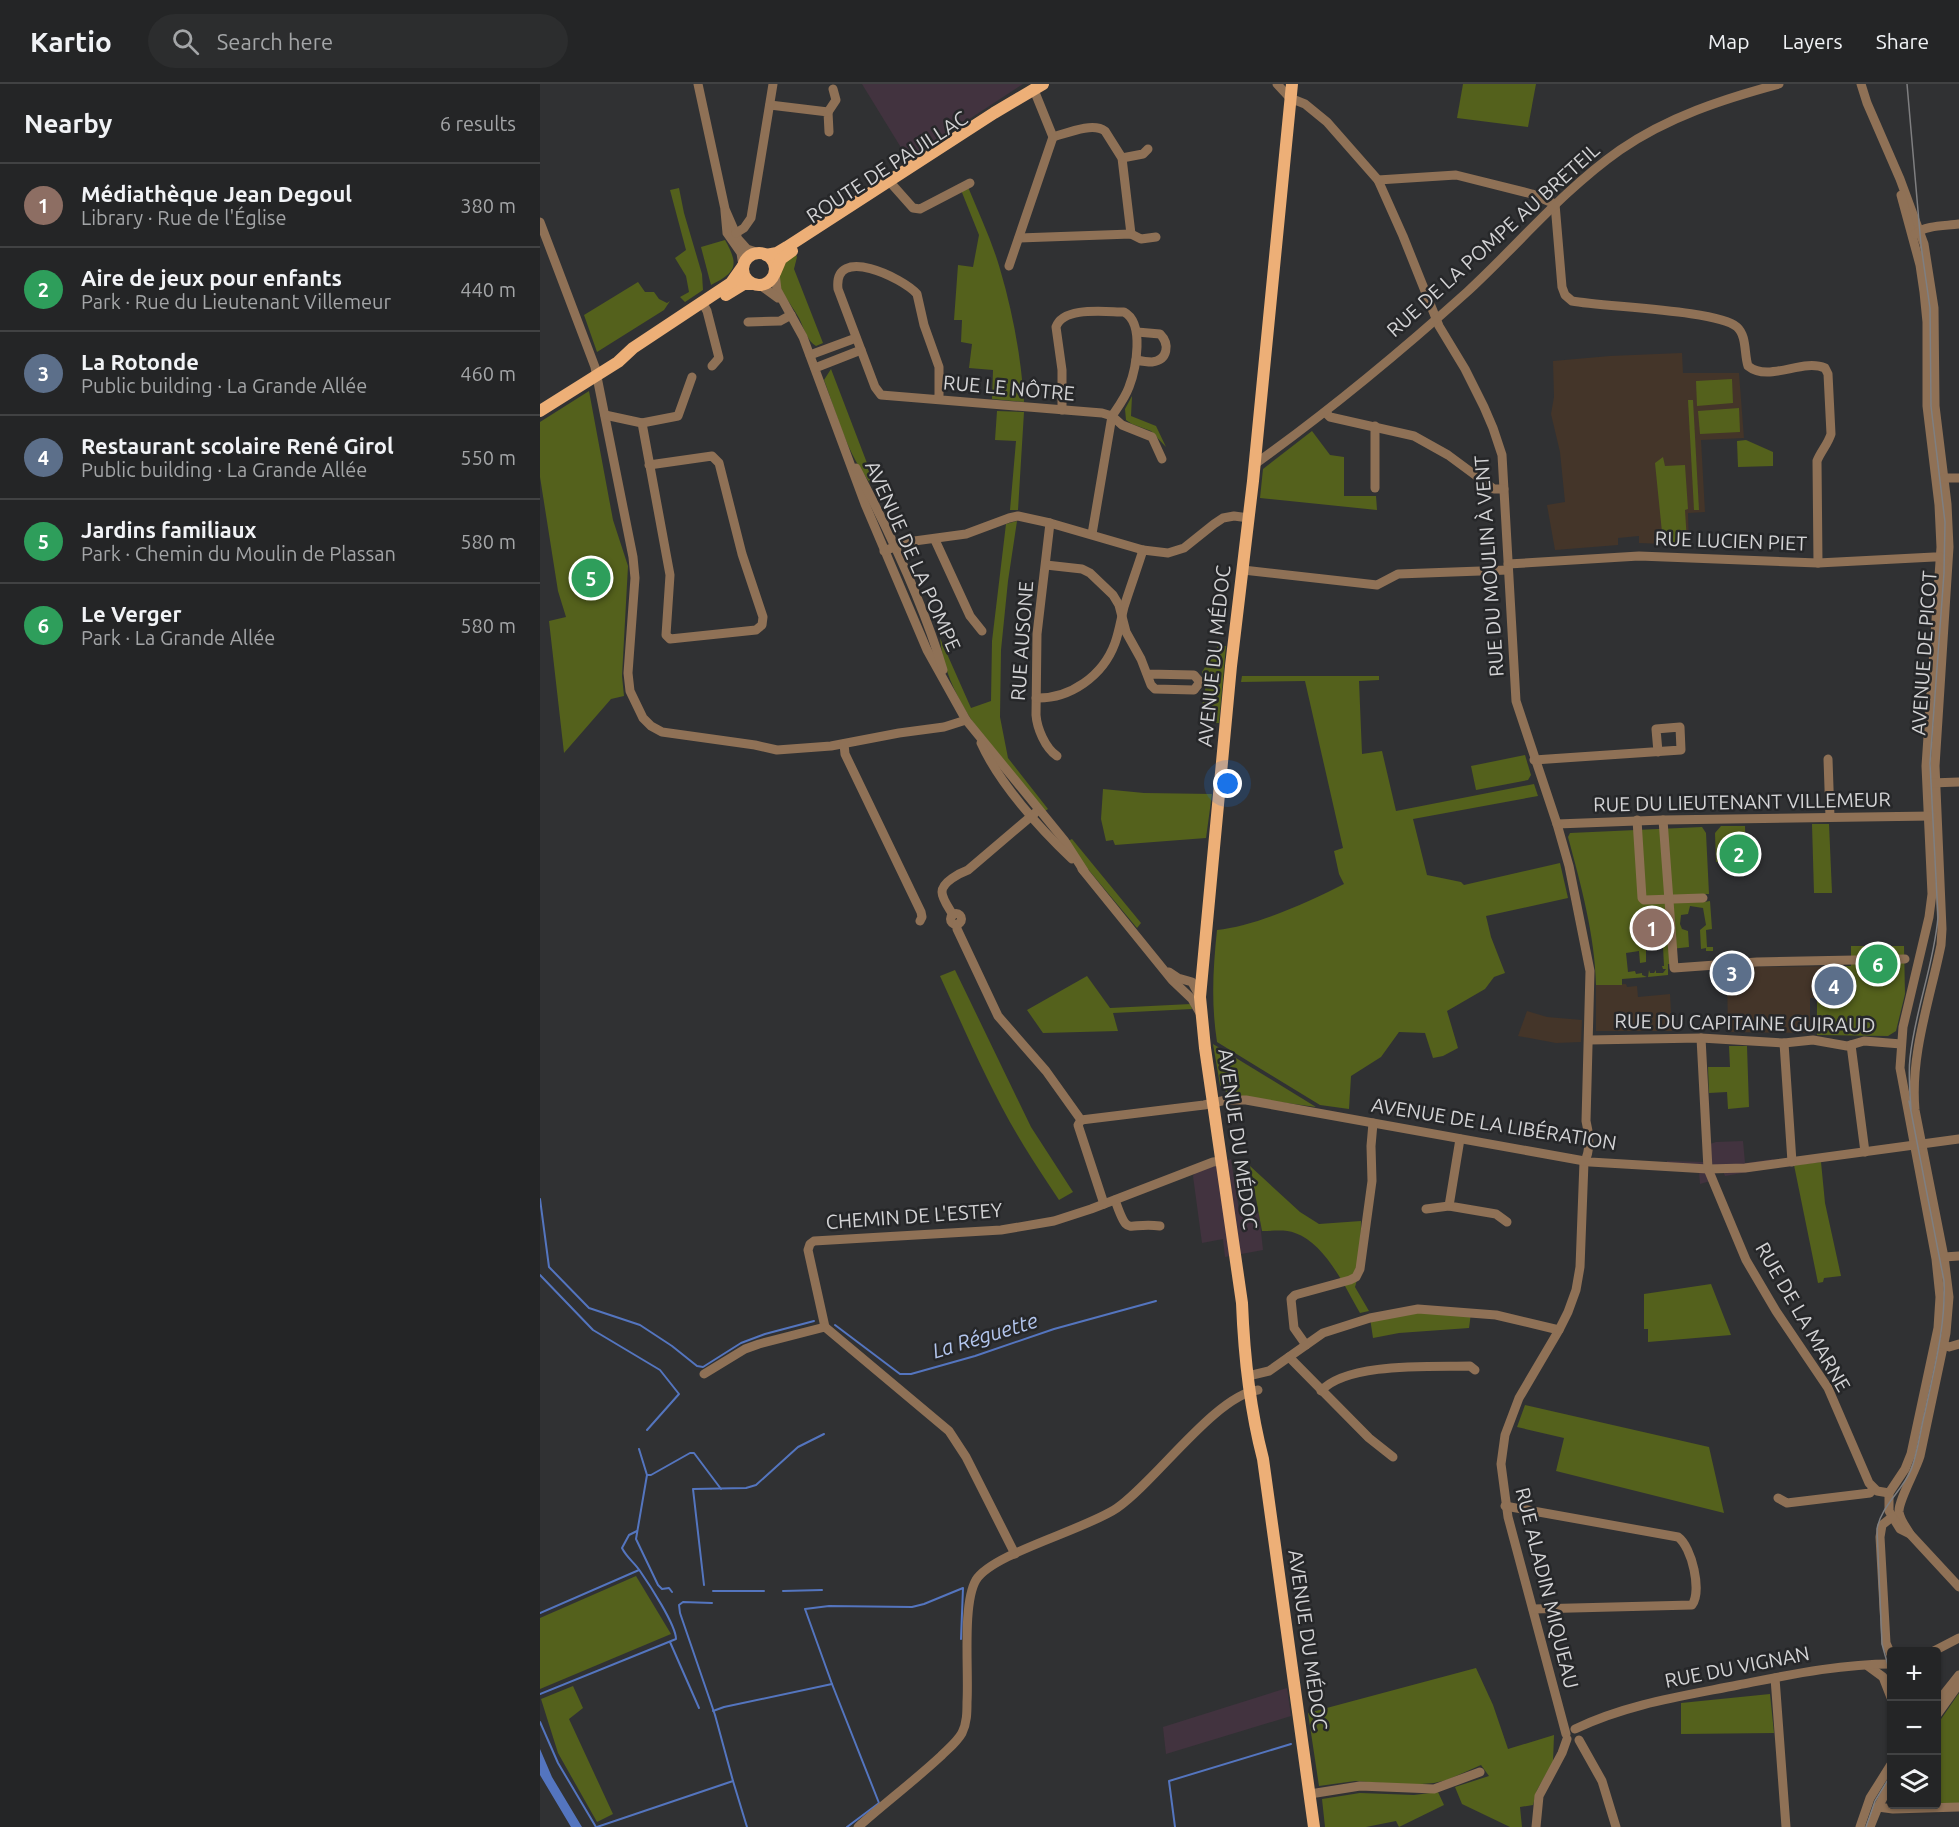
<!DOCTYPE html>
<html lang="en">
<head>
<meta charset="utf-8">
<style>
  body { margin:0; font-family:Ubuntu,sans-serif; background:#2c2d2e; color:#f1f3f6 }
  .controls { position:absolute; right:18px; bottom:18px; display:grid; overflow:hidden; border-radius:6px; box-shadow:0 2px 4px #0004 }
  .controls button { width:54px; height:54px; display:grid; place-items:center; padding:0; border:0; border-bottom:2px solid #414243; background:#242526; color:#f1f3f6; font:30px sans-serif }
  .you { position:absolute; left:688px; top:700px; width:21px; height:21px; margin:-15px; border:4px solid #fff; border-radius:50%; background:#1a73e8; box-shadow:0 0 0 9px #1a73e833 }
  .badge { display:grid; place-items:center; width:39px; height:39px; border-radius:50%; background:#23d886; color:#fff; font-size:20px; font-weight:700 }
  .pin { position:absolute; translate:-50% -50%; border:3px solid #fff; box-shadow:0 2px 6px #0006 }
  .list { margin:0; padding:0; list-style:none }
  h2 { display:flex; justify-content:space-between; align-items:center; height:78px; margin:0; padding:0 24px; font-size:26px }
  h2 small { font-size:20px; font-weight:400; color:#a3a5a7 }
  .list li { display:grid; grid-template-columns:39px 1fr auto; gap:18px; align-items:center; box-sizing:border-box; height:84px; padding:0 24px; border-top:2px solid #414243 }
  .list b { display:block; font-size:22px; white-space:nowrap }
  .list p { margin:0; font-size:20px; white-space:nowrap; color:#a3a5a7 }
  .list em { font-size:20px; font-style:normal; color:#a3a5a7 }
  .icon { flex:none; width:33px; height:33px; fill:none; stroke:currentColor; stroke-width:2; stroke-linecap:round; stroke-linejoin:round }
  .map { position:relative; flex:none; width:1419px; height:1743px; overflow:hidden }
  header { display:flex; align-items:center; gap:36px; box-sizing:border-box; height:84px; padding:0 30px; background:#242526; border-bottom:2px solid #414243 }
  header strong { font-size:28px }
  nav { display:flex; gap:33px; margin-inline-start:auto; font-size:21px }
  .search { width:420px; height:54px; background:#2c2d2e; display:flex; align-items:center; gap:15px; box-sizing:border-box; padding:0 21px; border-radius:33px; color:#a3a5a7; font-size:22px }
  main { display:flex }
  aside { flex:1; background:#242526 }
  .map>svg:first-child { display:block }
  .commercial { fill:#42333f }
  .education { fill:#443529 }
  .green { fill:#54611c }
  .water { fill:#5475bf }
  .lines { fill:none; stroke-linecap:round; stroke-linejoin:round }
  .stream { stroke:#5475bf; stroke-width:2 }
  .minor { stroke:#8f7156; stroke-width:9 }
  .major { stroke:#edaf77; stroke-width:12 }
  .tram { stroke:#7f7f81; stroke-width:1.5 }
  .labels { text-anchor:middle; stroke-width:5; stroke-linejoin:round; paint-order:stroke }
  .street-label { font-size:20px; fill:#d3d3d5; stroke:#262729 }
  .water-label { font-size:21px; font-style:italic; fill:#b3c6ee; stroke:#262729 }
</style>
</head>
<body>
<header>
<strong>Kartio</strong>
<div class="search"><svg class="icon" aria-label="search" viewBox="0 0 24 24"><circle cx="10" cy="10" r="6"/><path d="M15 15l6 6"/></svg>Search here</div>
<nav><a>Map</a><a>Layers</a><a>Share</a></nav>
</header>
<main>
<aside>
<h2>Nearby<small>6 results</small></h2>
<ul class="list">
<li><span class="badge" style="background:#8d6e63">1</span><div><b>Médiathèque Jean Degoul</b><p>Library · Rue de l'Église</p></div><em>380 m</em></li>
<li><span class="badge" style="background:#2e9e5b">2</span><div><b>Aire de jeux pour enfants</b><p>Park · Rue du Lieutenant Villemeur</p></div><em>440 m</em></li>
<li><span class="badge" style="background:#5c6f8a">3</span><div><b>La Rotonde</b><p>Public building · La Grande Allée</p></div><em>460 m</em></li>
<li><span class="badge" style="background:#5c6f8a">4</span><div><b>Restaurant scolaire René Girol</b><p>Public building · La Grande Allée</p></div><em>550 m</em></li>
<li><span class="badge" style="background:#2e9e5b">5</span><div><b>Jardins familiaux</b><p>Park · Chemin du Moulin de Plassan</p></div><em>580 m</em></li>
<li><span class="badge" style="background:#2e9e5b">6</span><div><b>Le Verger</b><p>Park · La Grande Allée</p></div><em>580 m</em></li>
</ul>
</aside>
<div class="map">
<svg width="1419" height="1743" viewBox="0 0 1419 1743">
  <rect width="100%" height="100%" fill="#303133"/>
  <g class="commercial">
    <polygon points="322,0 483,0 368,75"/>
    <polygon points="1203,1057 1205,1079 1233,1075 1236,1083 1185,1092 1183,1087 1175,1089 1177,1095 1160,1100 1159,1087 1127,1087 1127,1077 1164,1078 1164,1062 1176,1058"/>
    <polygon points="691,1075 700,1132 719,1129 723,1166 685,1173 683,1155 662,1159 653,1092 656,1088"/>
    <polygon points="747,1604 751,1632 626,1670 623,1643"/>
  </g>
  <g class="education">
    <polygon points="1142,269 1143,289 1199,289 1204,354 1161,356 1165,428 1148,429 1149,461 1099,459 1099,452 1078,454 1078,461 1015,466 1007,421 1025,418 1020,368 1011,330 1014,313 1013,277 1070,272"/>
    <polygon points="1306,882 1307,914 1270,914 1270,949 1188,948 1187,888 1190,884 1196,884 1200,890 1206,890 1208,883"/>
    <polygon points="1086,900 1087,903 1097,902 1098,913 1130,910 1132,947 1056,947 1056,901"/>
    <polygon points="987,927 1007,933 1042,936 1041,958 1016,959 978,952"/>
  </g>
  <g class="green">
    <polygon points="923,0 996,0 988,43 917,34"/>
    <path d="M428 103C439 130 452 157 460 185 473 229 481 273 484 318L452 315 453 286 429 284 432 260 421 258 422 236H414L418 181 433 183 439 151 421 106Z"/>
    <polygon points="139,104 144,129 162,190 163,206 145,218 140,213 149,208 146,192 135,174 146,166 130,106"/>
    <path d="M185 156C199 181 197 188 171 201L161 163Z"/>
    <path d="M255 168 257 173 254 185 283 259 276 262C267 257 264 244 259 234 243 205 225 198 255 168Z"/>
    <polygon points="98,198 105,208 114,208 119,215 127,219 130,217 124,226 57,268 44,231"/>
    <path d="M291 285 335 400H331C307 370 297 331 284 296Z"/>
    <polygon points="1192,295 1193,319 1157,322 1156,297"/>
    <polygon points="49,307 73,436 88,482 82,592 84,612 71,615 24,669 9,537 26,533 18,507 0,393 0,338"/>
    <polygon points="592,312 591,332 616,342 626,363 611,347 592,340 586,336 585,325"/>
    <polygon points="1148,316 1153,316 1159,426 1154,426"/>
    <polygon points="1199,324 1200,348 1160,350 1158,327"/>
    <polygon points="457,327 484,328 478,426 470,426 476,357 455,356"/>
    <polygon points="772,347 790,371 804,373 804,412 836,412 837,426 720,414 723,385"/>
    <polygon points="1206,356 1233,368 1233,382 1198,383 1197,357"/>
    <polygon points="1123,373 1125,382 1145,381 1148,425 1145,426 1147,458 1123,458 1115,379"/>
    <path d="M477 437 468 497 461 566 460 633 468 674 508 725 505 727C464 677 406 622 400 554L431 624 451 617 452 557 466 440Z"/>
    <polygon points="678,562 686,562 679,639 662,639 663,612 667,599 662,588"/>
    <path d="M702 592H839V596L819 597 822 670 842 667 856 727 994 700 998 712 873 735 887 791 921 798 924 801 1020 779 1028 814 946 832 951 853 965 889 954 893 945 905 907 927 918 964 903 972 893 974 885 949 859 948 841 973 811 992 809 1025 780 1021 677 958C671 919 673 885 677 846 716 842 769 818 804 800L799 790 794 767 803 764 765 597 701 598Z"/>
    <polygon points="985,671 991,691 988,696 936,706 931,682"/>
    <polygon points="563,705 604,709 672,710 666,754 575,761 573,756 566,757 561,735"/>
    <polygon points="1272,740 1289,740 1292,809 1274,809"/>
    <polygon points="1181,742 1205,742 1206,777 1176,778 1175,749"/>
    <path d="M1162 743 1166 749 1169 810H1163L1164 818 1170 817 1172 845 1166 846 1167 863H1173V867H1166V864L1161 865 1160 846 1166 841 1163 824 1150 822 1148 830 1141 831 1140 840 1142 845 1148 847 1149 863 1131 865 1132 880H1128V891L1108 893 1109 886 1110 889H1114L1116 886V889H1123L1126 885H1123L1122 882H1124L1123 863 1106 864V878L1100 879 1099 867 1086 869 1088 888 1095 887 1096 890 1102 889V891L1107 893 1082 895V901H1056C1055 852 1041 801 1028 753L1030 749Z"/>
    <polygon points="532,755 601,839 597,844 542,778 528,757"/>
    <polygon points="1311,862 1364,862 1365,910 1356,947 1348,952 1277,951 1277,914 1306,914 1306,882 1311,882"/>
    <path d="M415 886 491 1043 533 1108 519 1116C507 1098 495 1080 484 1062 451 1008 426 949 400 892Z"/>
    <polygon points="547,892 570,924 651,920 652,925 573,929 578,947 503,949 487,926"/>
    <polygon points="673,960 776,1023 689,1011 680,1001"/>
    <polygon points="1189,962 1207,962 1209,1023 1188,1025 1187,1008 1169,1009 1168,983 1190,983"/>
    <polygon points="1281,1078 1285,1119 1301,1192 1284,1194 1283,1198 1278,1199 1254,1081"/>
    <path d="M710 1082 760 1128 779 1140 821 1137 820 1185 815 1203 829 1227 820 1229C805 1203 785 1159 755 1149 746 1145 732 1147 722 1147Z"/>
    <polygon points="1171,1200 1191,1251 1108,1258 1108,1245 1104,1245 1104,1210"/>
    <polygon points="878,1225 931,1229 929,1244 859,1249 833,1254 830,1234"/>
    <polygon points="985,1321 1169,1363 1184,1429 1016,1387 1024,1354 977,1343"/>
    <polygon points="96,1492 131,1550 0,1605 0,1534"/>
    <polygon points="936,1584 953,1621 968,1665 1014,1651 1013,1678 997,1706 993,1721 980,1723 982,1743 970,1743 922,1720 915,1703 949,1692 941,1681 907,1696 894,1699 869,1701 815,1697 779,1702 768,1629"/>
    <polygon points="33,1602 43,1624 29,1635 73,1730 57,1738 18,1669 1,1615"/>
    <polygon points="1419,1609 1419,1720 1350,1721 1348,1717 1351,1711 1352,1720 1396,1720 1397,1641"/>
    <polygon points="1230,1610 1234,1649 1141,1650 1141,1619"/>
    <polygon points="898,1708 904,1721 859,1743 856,1737 826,1743 785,1743 782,1715 820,1709 874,1711"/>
  </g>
  <polygon class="water" points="0,1665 12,1693 42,1743 31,1743 0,1691"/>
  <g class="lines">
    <g class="stream">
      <polyline points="0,1115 9,1183 49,1224 100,1241 132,1262 157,1282 163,1283 201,1259 225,1250 274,1237"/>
      <polyline points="0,1191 53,1246 120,1286 139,1310 107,1346"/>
      <polyline points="295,1241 360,1290 371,1290 435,1272 514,1245 616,1217"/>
      <polyline points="99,1365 107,1391 96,1455 118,1501 122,1505 129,1504 132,1508"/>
      <polyline points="107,1391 111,1391 150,1369 154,1369 181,1405"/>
      <polyline points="164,1501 153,1405 206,1404 216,1401 258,1363 284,1350"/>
      <polyline points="173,1507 224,1507"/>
      <polyline points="243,1507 282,1506"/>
      <polyline points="0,1529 99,1486"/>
      <polyline points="130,1558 159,1624"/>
      <polyline points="292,1600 339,1719 307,1743"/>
      <path d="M0 1610 136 1555C136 1541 109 1500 100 1487 94 1478 87 1474 82 1464L89 1451 97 1447"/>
      <polyline points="173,1627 184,1623 292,1600 265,1525 289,1522 372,1523 384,1520 423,1504 421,1555"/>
      <polyline points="0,1638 18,1679 56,1743"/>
      <polyline points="193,1697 207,1743"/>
      <polyline points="57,1743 193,1697 175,1631 140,1529 139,1521 143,1518 172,1519"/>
      <polyline points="635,1743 629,1697 751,1660"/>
    </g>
    <g class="minor">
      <polyline points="158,0 185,125 198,155 207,165 219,169"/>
      <path d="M737 0 750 14 765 20 787 38 838 96 863 152 899 242 925 285 944 323 953 344 962 371 976 617 1017 740 1029 782 1050 887 1046 1037C1049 1048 1051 1068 1044 1078L1040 1183 1036 1206 1028 1228 1019 1246 979 1314 965 1351 961 1380 968 1433 1026 1650"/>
      <path d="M1321 0 1327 19 1360 95 1384 160 1394 224 1395 322 1407 420 1409 463 1395 682 1402 845 1401 861C1390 915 1370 971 1375 1026L1404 1173 1409 1213 1406 1249 1380 1372C1376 1386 1358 1417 1359 1428 1360 1436 1366 1443 1370 1450"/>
      <polyline points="230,21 288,28 289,48"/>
      <polyline points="288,28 296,16 293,5"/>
      <path d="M513 53C527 49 553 38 565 47L582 74 591 150"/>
      <polyline points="582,74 603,70 608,65"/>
      <path d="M838 96 916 91 992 110 1015 120 1022 203 1025 211 1032 217C1064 223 1178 226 1197 243 1207 252 1204 270 1208 282 1229 299 1262 274 1285 284L1288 290 1291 350C1288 360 1281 367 1277 377L1278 479"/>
      <polyline points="349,97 373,124 380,125 430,99"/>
      <polyline points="1361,111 1380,181 1384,208 1387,238 1387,322 1399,421 1401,463 1386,682 1392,810 1389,833 1363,943 1360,984 1396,1175 1400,1213 1398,1244 1371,1370 1365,1385 1349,1409 1349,1427 1360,1445 1370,1450 1419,1503"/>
      <polyline points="185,127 187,149 201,169 203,182"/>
      <polyline points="0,138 55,283 93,473 95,494 88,589 90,607 103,634 111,642 122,648 215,661 237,666 291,662 359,649 404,643 426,636"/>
      <polyline points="196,149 204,144 211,134 233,0"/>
      <path d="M1375 150C1386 141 1405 142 1419 140"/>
      <polyline points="479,154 591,150 601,155 616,153"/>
      <polyline points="469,182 513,53 494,6"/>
      <polyline points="235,189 237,206 263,253 325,420 387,566 426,636 524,756 544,787"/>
      <polyline points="220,201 238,214"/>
      <polyline points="162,218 167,227 179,274 172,282"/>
      <polyline points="208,238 240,237 251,231"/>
      <polyline points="270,271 316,254"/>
      <path d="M596 276C601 277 607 278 612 278 628 276 630 260 620 250L597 248"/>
      <polyline points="275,284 321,266"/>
      <path d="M399 315V283L384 241 377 210C363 194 293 160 298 205L335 303 341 311 562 329 572 332 552 450"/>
      <path d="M522 326V286L516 243C523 222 566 228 584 228 605 239 596 285 589 303 585 314 578 323 572 332L582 341 612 353 622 375"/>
      <polyline points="786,329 790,333 874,352 908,371 954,405 964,405"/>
      <polyline points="65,331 102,339 130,491 126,551 130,555 216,546 222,541 223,533 202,470 179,379 172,372 109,381"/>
      <polyline points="102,339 138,332 152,293"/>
      <polyline points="835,342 835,404"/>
      <path d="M715 380C789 327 859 269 927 208 978 161 1023 106 1080 66 1128 33 1183 15 1239 0"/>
      <path d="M316 384C349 447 383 518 403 586"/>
      <polyline points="1404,394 1419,394"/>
      <path d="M510 439 497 550 496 631C497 644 505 664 517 672"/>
      <polyline points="395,456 430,532 442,547"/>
      <polyline points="344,467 367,458 426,450 469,434 478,432 510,439 603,466 628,469 644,464 674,440 683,434 694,432 709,434"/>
      <polyline points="968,480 1099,472 1278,479 1394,473 1400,473 1405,477"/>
      <polyline points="506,481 542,485 550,489 573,511 579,521 586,548 601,575 611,601 615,605 654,606 660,598 654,591 607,590"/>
      <polyline points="703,486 837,501 858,490 968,486"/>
      <path d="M496 614C530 615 563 592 575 559 579 548 581 535 584 523 590 504 597 485 603 466"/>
      <path d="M441 659C459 699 500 745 532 775"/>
      <polyline points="304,660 305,670 381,828 382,833 380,837"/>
      <polyline points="1288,675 1290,733"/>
      <polyline points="994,676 1141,666 1140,643 1116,645 1118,668"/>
      <polyline points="1391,699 1419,698"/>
      <polyline points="1097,736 1102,814 1104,816 1163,814"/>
      <polyline points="1123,736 1134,884 1217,878 1365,875"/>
      <polyline points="1017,740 1123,736 1392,732"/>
      <polyline points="542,785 632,896 652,915 660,929"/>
      <circle cx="416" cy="835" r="5.5"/>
      <path d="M413 831C409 824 402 815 402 808 402 798 420 789 428 786L495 729"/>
      <polyline points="417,840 417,845 458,932 506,987 541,1036 664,1021 686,1016 706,1016 1050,1078 1168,1085 1205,1084 1419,1055"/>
      <polyline points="629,888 638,894 652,898 659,911"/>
      <polyline points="1161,954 1168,1085 1206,1176 1236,1227 1288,1304 1329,1399 1337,1407 1349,1409"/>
      <polyline points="1049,956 1161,954 1244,959 1273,956 1307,962 1324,957 1361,960"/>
      <polyline points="1244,959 1252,1078"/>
      <polyline points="1311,961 1325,1068"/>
      <polyline points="541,1036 538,1041 564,1120"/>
      <polyline points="920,1055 909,1122 956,1130 967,1138"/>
      <path d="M575 1116C589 1156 586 1137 620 1142"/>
      <polyline points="886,1125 909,1122"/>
      <polyline points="1404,1173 1419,1172"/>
      <polyline points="285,1243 268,1166 270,1160 274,1157 461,1146 514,1137 551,1125 673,1078 682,1077"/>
      <polyline points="1400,1259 1409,1263 1419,1260"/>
      <polyline points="766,1261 754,1244 751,1215 755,1211 810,1196 816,1193 820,1185 832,1097 831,1062 833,1039"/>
      <polyline points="749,1273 829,1354 853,1373"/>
      <polyline points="164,1290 205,1265 219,1260 285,1243 409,1347 426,1373 475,1470"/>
      <polyline points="708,1292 729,1287 783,1249 830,1234 878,1225 956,1231 1019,1246"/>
      <path d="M781 1307C807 1278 892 1283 930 1282L935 1286"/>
      <polyline points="1238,1414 1247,1419 1330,1409 1333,1404"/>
      <path d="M965 1422 1138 1453C1152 1463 1162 1507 1152 1521L993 1525"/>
      <polyline points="1392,1568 1419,1554"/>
      <polyline points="1352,1573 1346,1559 1340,1453 1342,1441 1352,1433"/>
      <polyline points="1328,1582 1343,1593 1352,1616"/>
      <polyline points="1235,1594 1246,1743"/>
      <polyline points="1396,1620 1419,1591"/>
      <polyline points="1396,1632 1419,1600"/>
      <path d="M1035 1645C1087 1620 1143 1612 1198 1601 1249 1591 1299 1580 1352 1580"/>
      <polyline points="1039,1656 1062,1697 1076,1743"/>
      <polyline points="770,1710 820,1702 894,1705 940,1688"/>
      <polyline points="1338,1723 1353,1725 1419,1723"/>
      <path d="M318 1743C345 1719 374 1697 401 1672 408 1665 417 1658 422 1649 427 1639 427 1628 427 1618 429 1588 422 1520 436 1496 453 1469 545 1446 577 1424 615 1398 676 1311 718 1306"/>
      <polyline points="996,1743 999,1712 1022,1669 1027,1655"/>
      <polyline points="1320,1743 1330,1714 1352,1679"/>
      <polyline points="1330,1743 1338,1723 1352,1697"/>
    </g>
    <g class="major">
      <path d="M752 0 713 397 691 582 660 913 665 964 702 1219C704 1271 710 1325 723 1375L774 1743"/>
      <circle cx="219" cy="185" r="16"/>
      <polyline points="226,171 237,169 247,163 454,29 503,0"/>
      <polyline points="235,189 241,175 252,167"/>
      <polyline points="186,211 204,200 212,200"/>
      <polyline points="0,327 78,278 93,264 191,199 203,182"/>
    </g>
    <g class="tram">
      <path d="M1367 0 1381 161 1390 224 1391 322 1405 438 1404 489 1390 679 1398 833C1394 881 1375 926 1370 974 1368 991 1370 1008 1371 1025"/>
      <path d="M1352 1596 1342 1560 1337 1445C1341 1422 1362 1407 1371 1386 1378 1368 1380 1347 1385 1328 1394 1285 1406 1242 1404 1197L1369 1017"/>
      <polyline points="1326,1743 1335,1717 1352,1689"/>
    </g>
  </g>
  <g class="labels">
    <g class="street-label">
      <text transform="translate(347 83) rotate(-33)" y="7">ROUTE DE PAUILLAC</text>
      <text transform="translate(953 156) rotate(-42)" y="7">RUE DE LA POMPE AU BRETEIL</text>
      <text transform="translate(469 304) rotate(5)" y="7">RUE LE NÔTRE</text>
      <text transform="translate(1191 457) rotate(2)" y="7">RUE LUCIEN PIET</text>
      <text transform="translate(373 472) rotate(66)" y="7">AVENUE DE LA POMPE</text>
      <text transform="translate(949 482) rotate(-94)" y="7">RUE DU MOULIN À VENT</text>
      <text transform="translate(482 557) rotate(-86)" y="7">RUE AUSONE</text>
      <text transform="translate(1384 569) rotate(-86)" y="7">AVENUE DE PICOT</text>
      <text transform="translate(674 572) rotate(-84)" y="7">AVENUE DU MÉDOC</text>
      <text transform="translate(1202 718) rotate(-1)" y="7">RUE DU LIEUTENANT VILLEMEUR</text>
      <text transform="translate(1205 939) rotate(1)" y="7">RUE DU CAPITAINE GUIRAUD</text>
      <text transform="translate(954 1040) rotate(9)" y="7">AVENUE DE LA LIBÉRATION</text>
      <text transform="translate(698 1055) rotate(82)" y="7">AVENUE DU MÉDOC</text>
      <text transform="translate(374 1132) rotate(-4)" y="7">CHEMIN DE L'ESTEY</text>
      <text transform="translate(1263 1233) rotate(60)" y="7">RUE DE LA MARNE</text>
      <text transform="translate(1007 1504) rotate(76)" y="7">RUE ALADIN MIQUEAU</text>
      <text transform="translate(768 1556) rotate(82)" y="7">AVENUE DU MÉDOC</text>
      <text transform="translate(1197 1583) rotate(-11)" y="7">RUE DU VIGNAN</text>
    </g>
    <g class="water-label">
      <text transform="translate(445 1252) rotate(-17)" y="7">La Réguette</text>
    </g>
  </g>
</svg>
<div class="controls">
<button>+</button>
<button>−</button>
<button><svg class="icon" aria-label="layers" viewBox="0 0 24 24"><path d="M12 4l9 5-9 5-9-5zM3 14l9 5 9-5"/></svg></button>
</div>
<div class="you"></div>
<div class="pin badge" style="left:1112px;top:844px;background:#8d6e63">1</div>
<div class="pin badge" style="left:1199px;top:770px;background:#2e9e5b">2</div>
<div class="pin badge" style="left:1192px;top:889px;background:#5c6f8a">3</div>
<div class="pin badge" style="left:1294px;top:902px;background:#5c6f8a">4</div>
<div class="pin badge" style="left:51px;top:494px;background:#2e9e5b">5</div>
<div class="pin badge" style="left:1338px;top:880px;background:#2e9e5b">6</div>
</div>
</main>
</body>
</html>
